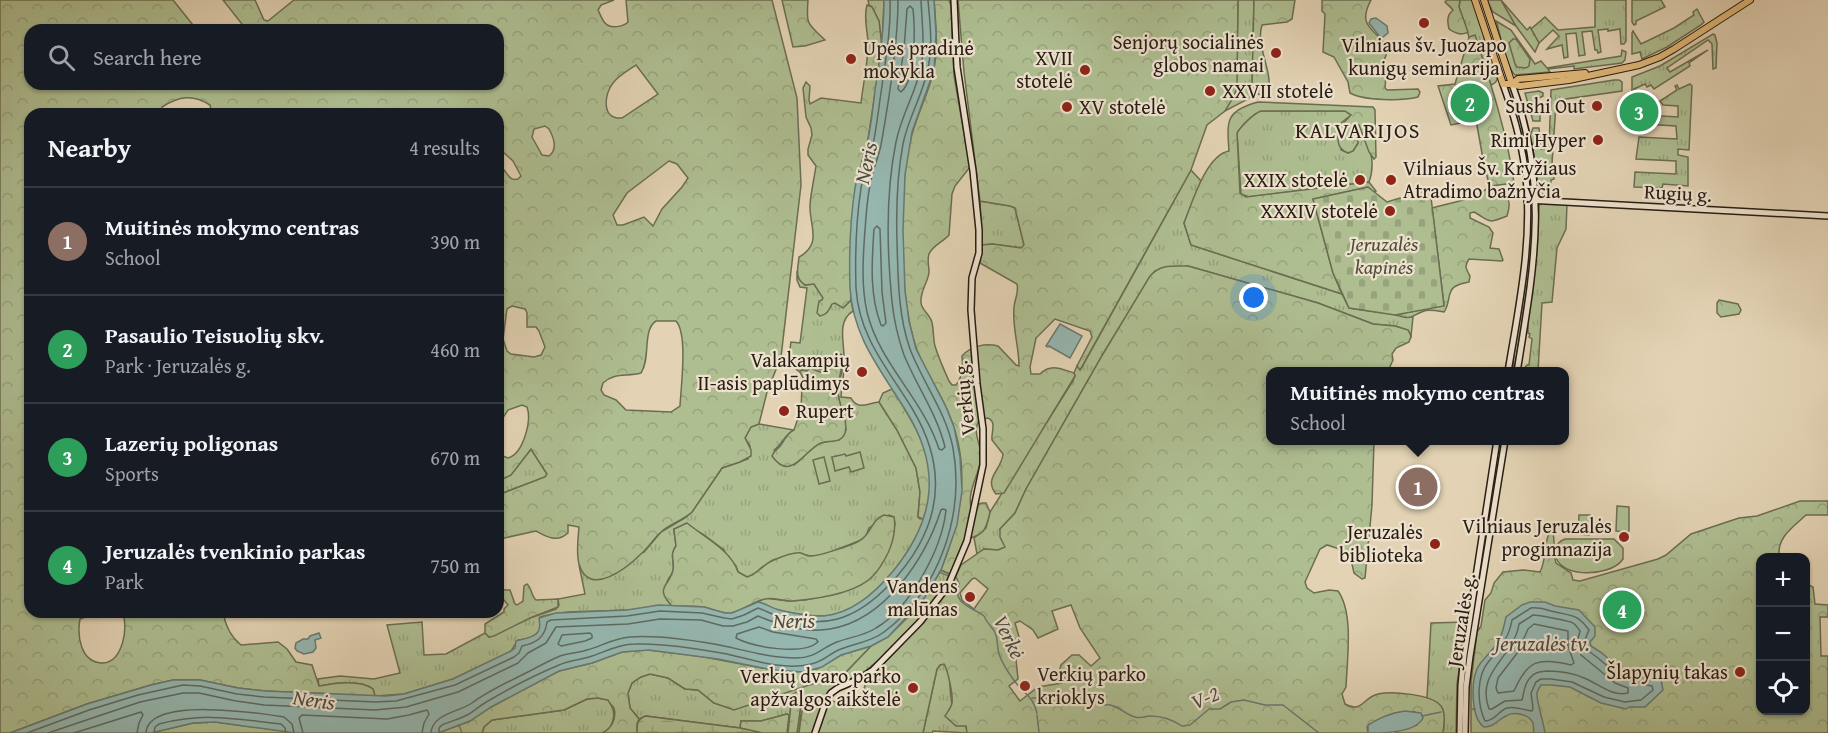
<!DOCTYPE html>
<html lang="en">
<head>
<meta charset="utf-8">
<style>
  body { margin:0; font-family:"Gentium Book Plus",serif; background:#20242c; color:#f1f3f6 }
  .controls { position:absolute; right:18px; bottom:18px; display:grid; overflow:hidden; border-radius:12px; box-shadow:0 2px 4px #0004 }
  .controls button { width:54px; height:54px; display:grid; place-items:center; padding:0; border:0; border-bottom:2px solid #363941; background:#171b24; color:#f1f3f6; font:30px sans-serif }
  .you { position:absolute; left:1254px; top:298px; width:21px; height:21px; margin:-15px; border:4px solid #fff; border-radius:50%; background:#1a73e8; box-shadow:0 0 0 9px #1a73e833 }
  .badge { display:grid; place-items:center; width:39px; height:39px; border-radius:50%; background:#7c3aed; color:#fff; font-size:20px; font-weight:700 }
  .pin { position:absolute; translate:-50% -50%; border:3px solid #fff; box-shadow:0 2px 6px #0006 }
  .popup { position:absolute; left:1266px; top:367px; width:303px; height:78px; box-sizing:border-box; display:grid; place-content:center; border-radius:12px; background:#171b24; filter:drop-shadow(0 2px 4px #0005); font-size:20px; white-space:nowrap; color:#9ea1a6 }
  .popup b { font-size:22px; color:#f1f3f6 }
  .popup::after { content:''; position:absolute; left:50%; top:100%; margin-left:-12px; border:12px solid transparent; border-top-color:#171b24 }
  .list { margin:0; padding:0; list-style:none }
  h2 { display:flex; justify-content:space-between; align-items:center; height:78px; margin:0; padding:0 24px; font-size:26px }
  h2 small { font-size:20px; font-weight:400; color:#9ea1a6 }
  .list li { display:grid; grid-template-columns:39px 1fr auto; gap:18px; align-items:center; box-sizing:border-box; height:108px; padding:0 24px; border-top:2px solid #363941 }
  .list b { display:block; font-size:22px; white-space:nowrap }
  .list p { margin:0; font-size:20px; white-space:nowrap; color:#9ea1a6 }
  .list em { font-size:20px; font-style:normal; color:#9ea1a6 }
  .icon { flex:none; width:33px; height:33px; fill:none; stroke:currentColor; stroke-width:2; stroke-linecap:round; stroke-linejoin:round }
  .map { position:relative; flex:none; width:1828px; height:733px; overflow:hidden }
  .search { position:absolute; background:#171b24; box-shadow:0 2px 4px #0004; left:24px; top:24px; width:480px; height:66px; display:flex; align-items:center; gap:15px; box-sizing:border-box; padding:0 21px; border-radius:18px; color:#9ea1a6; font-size:22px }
  .panel { position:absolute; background:#171b24; box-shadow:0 2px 4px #0004; left:24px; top:108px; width:480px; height:510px; border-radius:18px }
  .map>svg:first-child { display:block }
  .grass { fill:url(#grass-tufts); stroke:#6b6d52; stroke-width:1.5 }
  .forest { fill:url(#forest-crowns); stroke:#6b6d52; stroke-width:1.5; fill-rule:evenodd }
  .wetland { fill:url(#wetland-marsh); stroke:#6b6d52; stroke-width:1.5 }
  .cemetery { fill:url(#cemetery-stones); stroke:#6b6d52; stroke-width:1.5 }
  .pitch { fill:#aebe91; stroke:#6b6d52; stroke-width:1.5 }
  .water { fill:#95b7b0; stroke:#697971; stroke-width:1.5 }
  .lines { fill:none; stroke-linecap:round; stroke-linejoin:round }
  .shore { stroke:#5e6a62; stroke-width:1.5 }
  .stream { stroke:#697971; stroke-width:1.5 }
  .secondary-casing { stroke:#281c13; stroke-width:8 }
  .primary-casing { stroke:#281c13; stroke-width:8 }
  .secondary { stroke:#ede2ce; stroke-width:5 }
  .primary { stroke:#e2ba7a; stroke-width:6 }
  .poi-dot { fill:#8f2418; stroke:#ede2ce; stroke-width:2 }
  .labels { text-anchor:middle; stroke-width:4.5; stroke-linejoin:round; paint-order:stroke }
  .poi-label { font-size:20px; fill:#281c13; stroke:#ede2ce; text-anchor:end }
  .street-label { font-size:20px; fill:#281c13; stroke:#ede2ce }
  .park-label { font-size:20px; font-style:italic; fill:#504d39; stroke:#ede2ce }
  .water-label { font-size:21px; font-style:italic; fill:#494a42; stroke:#ede2ce }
  .quarter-label { font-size:22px; letter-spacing:1.5px; fill:#281c13; stroke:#ede2ce }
</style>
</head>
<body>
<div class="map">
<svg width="1828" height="733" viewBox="0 0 1828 733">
  <defs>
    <pattern id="grass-tufts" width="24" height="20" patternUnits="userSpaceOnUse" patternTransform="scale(1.5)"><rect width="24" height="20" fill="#aebe91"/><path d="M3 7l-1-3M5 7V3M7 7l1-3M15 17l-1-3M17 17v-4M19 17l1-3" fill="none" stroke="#96a37c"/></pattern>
    <pattern id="forest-crowns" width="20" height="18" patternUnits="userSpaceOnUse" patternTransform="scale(1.5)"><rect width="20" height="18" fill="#aebe91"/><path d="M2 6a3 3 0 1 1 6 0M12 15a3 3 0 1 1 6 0" fill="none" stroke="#96a37c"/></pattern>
    <pattern id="wetland-marsh" width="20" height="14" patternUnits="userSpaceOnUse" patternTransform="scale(1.5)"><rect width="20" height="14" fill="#aebe91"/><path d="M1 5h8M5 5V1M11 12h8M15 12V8" fill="none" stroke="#96a37c"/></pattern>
    <pattern id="cemetery-stones" width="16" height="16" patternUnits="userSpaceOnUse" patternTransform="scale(1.5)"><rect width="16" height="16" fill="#aebe91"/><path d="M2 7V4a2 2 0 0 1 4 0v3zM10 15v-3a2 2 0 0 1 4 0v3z" fill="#96a37c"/></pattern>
  </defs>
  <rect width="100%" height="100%" fill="#e3d3b4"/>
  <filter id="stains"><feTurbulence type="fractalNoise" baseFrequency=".00333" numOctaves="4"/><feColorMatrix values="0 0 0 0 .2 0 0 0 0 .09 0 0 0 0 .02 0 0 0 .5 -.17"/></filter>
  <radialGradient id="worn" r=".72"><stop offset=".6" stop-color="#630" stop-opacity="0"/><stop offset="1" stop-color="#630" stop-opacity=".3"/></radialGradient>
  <g class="grass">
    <polygon points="868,0 884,0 882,47 879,21 872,7 869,5"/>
    <polygon points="1238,0 1254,0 1252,86 1254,91 1248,99 1225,111 1236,91"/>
    <path d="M1460 0H1473L1498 76C1497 81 1496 83 1491 85L1475 36 1469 37 1459 7Z"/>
    <polygon points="1487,0 1501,0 1516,26 1493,12"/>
    <polygon points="1595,0 1626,0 1626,41 1624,44 1621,44 1620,29 1608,31 1608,29 1598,30 1601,52 1598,53 1597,50 1595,50 1592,31 1582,32 1585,55 1579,56 1576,33 1566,34 1568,57 1564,58 1562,45 1547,49 1559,36 1553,30 1539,43 1531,29 1545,17 1558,30 1595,27"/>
    <polygon points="1632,0 1661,0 1665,7 1636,21 1636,24 1634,25 1632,22"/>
    <polygon points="1697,9 1704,22 1701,25 1667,47 1642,59 1640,52 1632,54 1632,33 1633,31 1641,44 1674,28 1694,15 1693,12"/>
    <path d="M1496 21 1511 30 1535 64 1541 61 1547 68 1621 56 1622 50 1626 52 1625 60 1622 63 1574 69V66L1548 69 1550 72 1515 75C1507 69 1500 33 1496 21Z"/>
    <polygon points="1713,34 1715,35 1717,43 1716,68 1713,69 1712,44 1708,40 1667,68 1670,72 1708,50 1689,63 1690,66 1654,89 1651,85 1647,87 1645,84 1634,89 1635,92 1632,94 1632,77 1660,66"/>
    <polygon points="1614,80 1619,80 1622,82 1622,91 1559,100 1559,104 1556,104 1552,164 1555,165 1554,179 1551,180 1550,195 1553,196 1551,199 1548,194 1543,194 1542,198 1539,198 1535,161 1530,136 1533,128 1539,128 1541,149 1549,149 1551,90"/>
    <polygon points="1690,84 1692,86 1689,150 1678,149 1678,155 1688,157 1688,186 1663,184 1662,188 1634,187 1635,172 1676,174 1676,161 1636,159 1639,137 1677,139 1676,126 1644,124 1645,115 1678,117 1678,106 1663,105 1660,101 1677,90 1675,86 1677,85 1679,89"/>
    <polygon points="1539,91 1543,93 1543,96 1535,100 1533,105 1535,111 1540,112 1540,121 1533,121 1525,93"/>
    <path d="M1261 111H1345L1351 115 1341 123V150L1348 153 1353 151 1358 143 1354 127 1357 125H1360C1370 141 1376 164 1369 182L1249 197 1241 194 1237 133C1240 126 1254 113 1261 111Z"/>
    <polygon points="1191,170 1201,181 1184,223 1191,245 1342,294 1349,308 1413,317 1411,336 1408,330 1395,326 1373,324 1318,303 1188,266 1155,271 1103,354 1026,489 1015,513 1000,529 1006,547 998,550 984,549 977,554 974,538 986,528 990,512 1073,381 1075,376 1074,373 1077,366 1081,369"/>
    <polygon points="980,201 1011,206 1015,208 1024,245 1022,248 992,244 982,245"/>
    <path d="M1531 203 1533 204C1534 260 1523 316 1514 371L1513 372 1514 352 1528 263Z"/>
    <polygon points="1540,203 1567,204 1566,229 1557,248 1552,302 1542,303 1538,371 1521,372 1527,365 1529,365 1532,339 1529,337 1530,334 1528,333 1528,321 1537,250 1539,205"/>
    <path d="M797 271 798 278 805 285 814 284 824 298 822 300 845 306 851 300 853 311C837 321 844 341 844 357 845 370 842 384 841 397L851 398C858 411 868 403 879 402L897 430 916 468 920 492 918 517 920 519 924 518C911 556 866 616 821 616 807 616 789 613 775 609 769 607 764 603 758 602L765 598 788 601 805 600 840 593 895 525 894 517 889 515 869 528 866 536 859 541 823 555 811 556 794 554 773 560 761 568 755 575 747 577 738 572 736 566 728 557 724 550 704 535 697 531 674 529 676 546C669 555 675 561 673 571 671 578 671 573 668 580 665 585 667 593 667 600L672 606C655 605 642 610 625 610 597 612 568 609 540 617 539 620 540 624 540 627 539 637 525 639 518 640L511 651 453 679 404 694 375 696 373 689C360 679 334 683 319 686L318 679 340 676 374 679 400 673 387 625 422 622 424 655 446 654 485 633 489 637 530 618 556 609 559 605 558 599 585 594 579 565 584 574 644 552 661 532 685 518 692 512 722 468 748 459 750 446 745 438 751 427 759 424 794 430C784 435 783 444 774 450L794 465C803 459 808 450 818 444 824 441 832 441 839 440L846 430 837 390 843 367 830 366 827 371 821 372 802 370 800 372C786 363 789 357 791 342L800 343 807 288 800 287 797 280Z"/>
    <polygon points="531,449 547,474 545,477 498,495 498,481 511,475"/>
    <polygon points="941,570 950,574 948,582 927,610 891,650 863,673 836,686 825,699 801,715 799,733 797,733 802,697 792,696 788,733 789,715 787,714 761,721 741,721 740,728 646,716 639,719 630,708 628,693 632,683 641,677 650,674 668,678 685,689 698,690 714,703 845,673 871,646 888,637 911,614 925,597"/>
    <polygon points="1466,622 1457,684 1456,733 1443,733 1444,725 1443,710 1427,698 1431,623"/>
    <path d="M944 664C953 675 948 696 953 707 957 717 966 722 968 733L933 731 932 733H923L937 669 940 665Z"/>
    <path d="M598 698 608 700C616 711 615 718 609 730L602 733H482L484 727 492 720 564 710 587 699Z"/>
  </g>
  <g class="forest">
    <path d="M0 0H173L197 30H30V84H498V30H243L242 24 223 0H255L264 20 268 21 294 0H614L601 5 598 10C600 14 602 20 605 23 610 29 623 27 628 22L626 0H772L797 98 801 185 781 357 767 392 759 424 751 427 745 438 751 450V456L740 462 722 468 692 512C682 521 669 524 661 532 654 538 649 547 642 553 628 567 589 599 579 564 576 553 578 539 579 527L568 525V533C557 543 547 537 536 531L504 538H498V495L545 477 547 474 531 449 511 475 498 481V451L500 455 508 458C523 454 532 421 527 407L522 405 508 410 502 419 498 450V213C507 195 499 190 498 173L504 170C509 176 510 181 518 179L521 176 513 161 503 152 498 153V114H212L210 105C193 94 179 96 162 107L160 114H30V612H99L80 619C77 635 80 663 103 663 123 662 129 626 122 612H223C225 624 231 637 241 645L278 642 287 649 296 662 312 665 319 686C334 683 360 679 373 689L375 696 265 691 238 688 200 680H173L151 685 87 704 10 733H0ZM636 65 658 94 622 118C601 120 604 94 613 83 619 75 629 70 636 65ZM545 126 549 129C554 138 558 149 549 156L542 155 532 137 534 129ZM669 161 677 164 688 178 682 187 662 209 653 226 644 217 623 225H617L613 215 627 193ZM512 306 525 309 527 313V327H536L539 331 545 347 541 355 534 357 511 354 507 351 503 339 507 309ZM656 321H676C688 334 681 386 680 406L671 412 626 410 616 400 604 395 601 390 603 383C615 372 626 377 641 373 651 358 642 330 656 321Z"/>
    <path d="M782 0H808C806 27 808 23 825 40L805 46 793 47Z"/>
    <path d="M934 0H949L951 6 954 76 970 167 955 186 952 194 949 235C943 242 933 245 929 254 927 260 929 266 929 272 928 283 920 290 921 303 922 311 931 315 932 323 934 331 933 339 935 346 938 356 944 370 949 381L952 385H956C963 377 963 366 962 356 970 346 986 343 998 346L1016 365 1019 366C1019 346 1012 327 1014 307 1015 298 1019 293 1017 284L980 263 982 245 992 244 1021 248 1024 245 1015 208 1010 206 980 201 964 72 958 0H1238L1237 87 1234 96 1225 111 1207 125 1191 170 1080 370 1077 366 1092 337 1090 331 1055 319 1036 338 1030 367 1031 374H1040C1051 363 1061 369 1074 373L1075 376 1004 493 996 494C983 478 1002 470 1003 454L992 440C991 432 997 422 988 418L979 420C972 433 981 443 981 457 980 474 967 490 971 507L982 503H986L990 512C986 531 984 535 964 540L950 574 941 570C963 514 972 463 946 407 937 388 925 369 917 350 910 331 907 311 905 292 901 246 900 186 910 142 915 119 926 99 932 77 939 53 936 25 934 0Z"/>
    <path d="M1254 0H1295L1292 19 1287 22 1262 25C1255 47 1274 71 1268 94L1262 96 1256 93 1252 87Z"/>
    <path d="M1322 0H1371C1356 28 1376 28 1388 49L1384 61 1386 75 1385 88 1387 90 1418 89 1420 92 1418 97C1402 101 1364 101 1350 93L1348 82 1334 57 1323 52 1325 14 1322 11Z"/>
    <path d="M1447 0H1460L1459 7 1468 32C1462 36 1454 33 1449 29 1447 21 1447 15 1453 10L1445 2Z"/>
    <polygon points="1501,0 1527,30 1530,27 1539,43 1535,52 1516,26"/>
    <path d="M867 5 872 7 879 21 882 47 868 139 857 180 854 200 850 261 851 300 843 308 835 303 832 304C829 310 827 315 820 316L817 313 819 301 822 300 823 298 814 284 805 285C794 278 798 268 799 257 823 244 809 225 810 205 811 192 814 179 816 166L808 155V149L812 135 811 128 806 117 803 88 806 82 810 86 809 100 810 104 821 98 861 103C863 84 868 64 868 44 868 32 863 18 867 5Z"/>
    <path d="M1475 35C1491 84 1507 133 1514 183L1491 186C1507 194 1513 198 1507 216 1487 224 1492 222 1474 212L1470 213V218L1489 227 1493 233 1490 248 1499 249 1503 260 1502 261 1469 259C1464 266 1466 269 1470 276L1469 282C1465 283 1462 283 1458 285 1446 289 1451 303 1444 312 1438 311 1429 309 1424 311 1408 317 1414 320 1395 315L1444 305 1432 208C1452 202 1475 200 1490 186L1485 170 1476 120 1451 125 1438 86 1455 84 1469 37Z"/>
    <polygon points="1513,39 1516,39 1530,59 1529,66 1526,68 1517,67 1515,64 1509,43"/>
    <path d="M1258 102 1373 107 1375 110 1376 157 1374 159 1369 152 1359 125H1357L1354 127 1358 143 1353 151 1348 153C1336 148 1338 140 1338 129L1351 115 1345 111H1261C1254 113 1241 126 1237 133L1240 193 1246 197 1369 182 1376 191 1373 192 1368 187 1313 199 1333 273 1342 294 1191 245 1184 223C1192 203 1206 155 1229 151 1227 121 1225 111 1258 102Z"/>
    <path d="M1188 266 1318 303 1373 324 1395 326 1408 330 1411 336 1409 342 1396 348 1392 354 1393 360 1388 371 1271 372V440L1374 441 1372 505 1365 578 1362 579 1354 573C1350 551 1347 551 1327 545L1320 549 1305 582 1307 588 1314 593 1329 590 1338 591C1354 613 1347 660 1346 687L1342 694 1345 704C1362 714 1363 697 1378 694 1391 691 1432 694 1441 706 1446 713 1444 724 1443 733H1395L1399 730 1417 725 1415 712C1396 711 1382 715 1367 727L1368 733H967L966 726H956L945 716C948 711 951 708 952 703 953 695 948 670 944 664L940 665 937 669 923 733H799L802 711C816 702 823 695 839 704 844 707 847 708 853 708L860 698 867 681 923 622 952 584 961 565 984 549 998 550 1005 547 1000 537V529L1015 513 1026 489 1103 354 1150 276C1160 264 1173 266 1188 266ZM975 578 988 589 974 609 962 600 960 593 972 579ZM1071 605 1080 628 1100 658 1091 666 1079 655H1072L1061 665 1060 669 1065 679 1062 683 1038 687 1020 701 1009 686 1018 679 1014 640 1019 637 1015 623 1020 621 1033 630 1038 638 1058 629 1052 611Z"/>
    <polygon points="1719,300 1738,304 1741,310 1739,314 1721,317 1717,313 1717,303"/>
    <path d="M840 354 842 355C844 368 837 379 838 392 838 405 849 420 845 433 841 444 829 440 821 443 804 450 791 483 772 456 774 450 778 449 781 445 786 438 786 434 794 430L801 409 802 387 806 384 800 372 802 370 807 371 810 368 820 372 826 371 818 369 819 359 828 361 827 371 834 358Z"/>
    <path d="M892 389C913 421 936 456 929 497 928 505 926 512 923 519L918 517 920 492 916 468 897 430 879 402 883 393Z"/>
    <path d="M1800 501H1828V515H1806C1792 528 1777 537 1779 557L1760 558V710H1806V584L1813 587 1815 604 1828 605V617H1820L1821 656H1828V733H1471V682L1477 632 1481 626 1485 600 1491 593 1494 583 1503 572 1523 570 1540 572C1547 559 1543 545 1550 531L1553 532C1555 543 1553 553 1556 563L1571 573 1573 580 1580 581 1658 559 1666 555 1691 534 1739 518 1757 516Z"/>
    <path d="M884 515 894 517C896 529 893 542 888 553 884 561 880 569 873 576 856 594 816 599 792 601 783 601 773 597 765 599 753 601 743 611 731 613 722 614 713 609 704 607 694 606 683 606 672 606 654 587 669 587 673 570 675 561 669 555 676 546L674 529 687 523C704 537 731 550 738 572L747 577C758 574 763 564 774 560 781 557 794 552 801 553 804 554 807 556 810 556 817 557 852 545 859 541 871 535 871 520 884 515Z"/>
    <path d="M527 584C532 588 531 596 536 600L558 599V607L530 618 494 636 489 637 485 633V624L504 612V609L508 605 503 599 501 592 504 590H510L515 604 517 605 523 601 524 586Z"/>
    <path d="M871 646 845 673 734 710 714 703 698 690 685 689 668 678 650 674 641 677 632 683 628 693 630 708 639 719 637 724V733H602C611 729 617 719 614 708 614 708 608 701 608 700L598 698 587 699 564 710 492 720 484 727 482 733H438L470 721 491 707 559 671 592 663 622 652 648 650 699 656 762 668 795 672 817 669 841 655Z"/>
    <polygon points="787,714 789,715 787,733 762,733 740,728 741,721 761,721"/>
    <polygon points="215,722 285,731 295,733 151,733 193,723"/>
  </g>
  <g class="wetland">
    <polygon points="798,691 801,692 802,697 797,733 788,733 792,695"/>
    <path d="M645 716 740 728 762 733H637C637 724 637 720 645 716Z"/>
  </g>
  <polygon class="cemetery" points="1368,187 1387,202 1430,189 1444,306 1395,315 1349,308 1333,273 1313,199"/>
  <g class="pitch">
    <polygon points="860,452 864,468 851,472 849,467 835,471 832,457 845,454 846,456"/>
    <polygon points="824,457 830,481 819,484 813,460"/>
    <polygon points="1617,506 1629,507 1629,531 1627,532 1616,531"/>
    <polygon points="1579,515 1590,515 1589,535 1578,534"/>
    <path d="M1565 539H1614L1623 548V559C1610 579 1549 579 1556 548 1557 543 1560 541 1565 539Z"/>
  </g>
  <g class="water">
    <path d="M884 0H934L936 34 934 70 912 132 905 175 903 230 905 291 909 321 916 349 946 407 954 427 960 457 962 491 957 525 941 570 925 597 888 637 871 646 841 655 822 667 804 672 773 670 718 659 649 650 622 652 592 663 559 671 491 707 470 721 438 733H295L215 722 193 723 151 733H10L87 704 151 685 173 680H200L238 688 265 691 386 696 404 694 453 679 511 651 515 648 516 641C531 637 543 637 539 618L556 613 627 610 659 605 704 607 725 613H732L758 602C765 603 771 608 779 610 793 613 810 617 824 616 853 613 877 591 894 570 936 518 941 467 906 411 881 370 853 338 850 288 849 256 850 221 855 188 858 173 864 159 867 144 871 127 873 108 875 90 880 60 884 31 884 0Z"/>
    <polygon points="1376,18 1387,26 1388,33 1383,37 1380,37 1369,23 1371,19"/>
    <polygon points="1060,324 1082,336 1070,358 1049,346 1048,347 1046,346"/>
    <path d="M1530 602H1545L1555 606 1579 610 1595 627V636L1590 642 1591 646 1602 653 1623 672 1639 675 1648 680H1661L1663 690 1645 707H1629L1626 709 1601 703 1570 687 1551 685H1541C1539 688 1537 691 1537 694 1536 699 1544 724 1545 733H1534C1533 730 1534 726 1533 723 1529 714 1513 711 1506 716 1497 720 1495 727 1484 727 1471 718 1471 683 1477 669 1480 662 1486 657 1491 651 1501 640 1503 631 1506 617L1522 605Z"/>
    <polygon points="319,633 321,638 315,640 316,648 313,652 304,654 297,651 295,648 296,643 303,639 308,639 310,636"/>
    <path d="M1405 711 1421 713 1423 718C1415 733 1384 733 1368 733V725C1380 718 1390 713 1405 711Z"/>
  </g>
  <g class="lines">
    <g class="shore">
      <path d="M898 0C898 45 889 100 881 145 878 159 872 171 870 185 867 200 866 215 865 230 863 257 861 285 867 312 879 363 923 399 939 449L942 450 945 447C937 414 917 387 904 355 898 338 894 320 892 302 887 252 886 191 896 142 901 116 915 94 921 68 925 46 922 23 921 0"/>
      <path d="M910 6 913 9C915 28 916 80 901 92L898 89 904 49 907 9Z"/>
      <path d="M877 226 880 229 882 292 886 323 883 326 881 325C869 294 872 260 874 229Z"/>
      <path d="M1531 608C1540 607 1546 610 1555 612 1573 616 1577 614 1589 630L1584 642 1587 650 1598 658 1620 677 1641 684 1652 686 1653 690 1641 700 1625 702 1604 697 1572 682 1551 679H1541L1536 682 1531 693 1533 708 1532 711C1524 710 1515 706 1507 708 1498 711 1495 721 1485 721 1477 704 1476 676 1489 661 1500 648 1509 638 1512 620Z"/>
      <path d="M1533 615C1538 615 1570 621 1573 623 1576 625 1578 628 1580 631L1577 643 1581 655 1615 683 1628 688V693C1612 697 1599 684 1584 678 1573 673 1559 671 1547 671 1540 672 1534 672 1530 678 1524 684 1524 693 1522 700L1505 701 1492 709H1489C1475 671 1514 658 1519 624Z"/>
      <path d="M1534 624 1568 631V646L1574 663 1571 665C1538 658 1528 659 1514 691L1498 693 1496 688 1498 678 1518 652 1528 629Z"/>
      <path d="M759 627 773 632 816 639 818 642C803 656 753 647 736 638L737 634Z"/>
      <polygon points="590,633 592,635 592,638 585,641 561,646 558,644 562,635"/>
      <path d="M27 733 89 710 138 695 183 685 200 686 237 694 264 697 375 702 396 701 455 685 514 657 519 653 522 646C537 643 545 637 547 622L551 620 627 616 660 611 702 613 724 618 732 619 744 615 758 608C764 610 769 613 775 615 823 630 855 621 890 584 940 531 951 474 913 410 889 370 859 338 856 288 855 256 856 221 861 188 864 173 870 159 873 145 877 125 879 105 882 86 886 57 891 29 890 0"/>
      <path d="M48 733 140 702 183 693H199L236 701 264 705 375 710 406 707 458 692 518 663 528 653 546 643 556 627 628 624 660 619 701 620 723 626H733L747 622 758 616C779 625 807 633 830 629 885 620 925 559 941 510L943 509 946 510C942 549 910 608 876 628 864 636 850 637 837 642 821 648 816 658 796 658 773 658 751 652 729 647 702 641 657 635 630 637 614 638 602 646 587 650 578 653 569 653 560 656 548 661 536 668 524 674 506 683 488 691 472 703 459 712 432 714 431 733"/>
      <polyline points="74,733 141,712 143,715 139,723 137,733"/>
      <path d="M146 733C148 696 259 713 284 717L292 724 294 733"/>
      <path d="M154 733 155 727 159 724C206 712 234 719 281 724L285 728 286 733"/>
      <polyline points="303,733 299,718 302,715 387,719 409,715 427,710 429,714 424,723 422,733"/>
      <path d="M439 733V728L442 725C451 721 460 719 469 714 475 710 481 705 488 701 510 688 535 675 559 665 570 660 581 660 592 656 607 651 619 644 636 644 663 643 700 649 727 654 753 660 784 671 811 664 823 662 830 653 841 649 856 643 871 642 884 632 939 591 965 515 953 448 946 412 923 383 910 349 898 315 898 277 897 241 896 209 897 176 903 144 908 118 923 95 928 68 933 46 930 23 928 0"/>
    </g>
    <g class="stream">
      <polyline points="939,572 949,576"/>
      <path d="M956 577 959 583C952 605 971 606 984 616 988 626 994 627 996 635 998 641 997 648 999 654 1002 663 1008 672 1013 679 1023 694 1033 695 1037 713"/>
      <polyline points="1032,698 1064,698"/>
      <path d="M1068 699 1081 705 1095 699 1104 705C1116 703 1124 714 1135 717 1141 719 1144 716 1150 716 1162 716 1173 720 1182 726L1190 725 1209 709H1220L1231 702 1244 700 1265 705H1283L1319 733"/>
      <polyline points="1472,709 1475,709"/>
      <polyline points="1037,715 1039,732"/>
      <polyline points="1422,716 1441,712"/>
      <polyline points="459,725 462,733"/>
    </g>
    <defs>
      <g id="secondary">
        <path d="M1503 84C1513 112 1521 140 1525 169 1534 237 1519 305 1508 372"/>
        <path d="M1512 84C1550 188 1534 267 1517 372"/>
        <polyline points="1527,200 1828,216"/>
        <polyline points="815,733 826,701 831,693 838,688 859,679 873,670 920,622 948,586 967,541 983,465 983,429 977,384 971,310 972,278 979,253 979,230 973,171 957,67 954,0"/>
        <polyline points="1460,733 1461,686 1464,655 1497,440"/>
        <polyline points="1465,733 1466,687 1470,656 1505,440"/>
      </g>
      <g id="primary">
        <polyline points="1475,0 1503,84 1512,84 1520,86 1569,80 1639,65 1660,57 1674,49 1750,0"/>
        <polyline points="1484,0 1512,84"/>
        <polyline points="1512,84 1518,79 1585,73"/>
      </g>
    </defs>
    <use href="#secondary" class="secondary-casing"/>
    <use href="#primary" class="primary-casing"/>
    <use href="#secondary" class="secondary"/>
    <use href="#primary" class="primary"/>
  </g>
  <g class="poi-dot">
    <circle cx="1424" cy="23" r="6"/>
    <circle cx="1276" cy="53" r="6"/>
    <circle cx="851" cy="59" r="6"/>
    <circle cx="1085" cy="70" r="6"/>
    <circle cx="1210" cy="91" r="6"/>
    <circle cx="1597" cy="106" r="6"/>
    <circle cx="1067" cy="107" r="6"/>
    <circle cx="1598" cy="140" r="6"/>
    <circle cx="1360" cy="180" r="6"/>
    <circle cx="1391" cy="180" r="6"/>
    <circle cx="1390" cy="211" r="6"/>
    <circle cx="862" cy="372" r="6"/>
    <circle cx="784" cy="411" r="6"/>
    <circle cx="1624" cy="537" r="6"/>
    <circle cx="1435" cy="544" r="6"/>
    <circle cx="970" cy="597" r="6"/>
    <circle cx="1740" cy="672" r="6"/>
    <circle cx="1025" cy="686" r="6"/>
    <circle cx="913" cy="688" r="6"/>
  </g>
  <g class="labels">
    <g class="poi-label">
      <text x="1264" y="49">Senjorų socialinės<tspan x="1264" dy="23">globos namai</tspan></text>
      <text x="1424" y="52" text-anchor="middle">Vilniaus šv. Juozapo<tspan x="1424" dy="23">kunigų seminarija</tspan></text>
      <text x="863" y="55" text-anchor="start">Upės pradinė<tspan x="863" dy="23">mokykla</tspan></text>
      <text x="1073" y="65">XVII<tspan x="1073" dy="23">stotelė</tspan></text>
      <text x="1222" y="98" text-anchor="start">XXVII stotelė</text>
      <text x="1585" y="113">Sushi Out</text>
      <text x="1079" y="114" text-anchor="start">XV stotelė</text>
      <text x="1586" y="147">Rimi Hyper</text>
      <text x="1403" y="175" text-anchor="start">Vilniaus Šv. Kryžiaus<tspan x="1403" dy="23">Atradimo bažnyčia</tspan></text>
      <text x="1348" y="187">XXIX stotelė</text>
      <text x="1378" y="218">XXXIV stotelė</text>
      <text x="850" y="367">Valakampių<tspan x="850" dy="23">II-asis paplūdimys</tspan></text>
      <text x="796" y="418" text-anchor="start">Rupert</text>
      <text x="1612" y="533">Vilniaus Jeruzalės<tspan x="1612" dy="23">progimnazija</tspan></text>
      <text x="1423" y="539">Jeruzalės<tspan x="1423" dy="23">biblioteka</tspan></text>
      <text x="958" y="593">Vandens<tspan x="958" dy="23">malūnas</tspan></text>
      <text x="1728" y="679">Šlapynių takas</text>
      <text x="1037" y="681" text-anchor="start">Verkių parko<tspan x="1037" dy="23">krioklys</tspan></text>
      <text x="901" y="683">Verkių dvaro parko<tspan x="901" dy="23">apžvalgos aikštelė</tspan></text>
    </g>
    <g class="street-label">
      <text transform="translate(1678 193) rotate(3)" y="7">Rugių g.</text>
      <text transform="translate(964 398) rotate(-96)" y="7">Verkių g.</text>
      <text transform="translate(1461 620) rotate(-81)" y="7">Jeruzalės g.</text>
    </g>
    <g class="park-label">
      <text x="1384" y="251">Jeruzalės<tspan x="1384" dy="23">kapinės</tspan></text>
    </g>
    <g class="water-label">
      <text transform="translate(866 163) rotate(-78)" y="7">Neris</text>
      <text x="794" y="628">Neris</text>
      <text transform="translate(1009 637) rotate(64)" y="7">Verkė</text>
      <text x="1542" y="651">Jeruzalės tv.</text>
      <text transform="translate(1205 698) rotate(-24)" y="7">V-2</text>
      <text transform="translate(314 700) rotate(8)" y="7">Neris</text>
    </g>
    <g class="quarter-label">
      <text x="1358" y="138">KALVARIJOS</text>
    </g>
  </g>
  <rect width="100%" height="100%" filter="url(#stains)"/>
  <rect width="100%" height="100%" fill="url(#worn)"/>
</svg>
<div class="controls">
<button>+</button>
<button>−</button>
<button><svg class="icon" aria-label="locate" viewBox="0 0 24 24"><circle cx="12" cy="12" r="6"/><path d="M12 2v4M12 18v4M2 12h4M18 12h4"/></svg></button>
</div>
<div class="you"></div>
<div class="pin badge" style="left:1418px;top:487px;background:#8d6e63">1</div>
<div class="popup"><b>Muitinės mokymo centras</b>School</div>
<div class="pin badge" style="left:1470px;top:103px;background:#2e9e5b">2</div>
<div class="pin badge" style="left:1639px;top:112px;background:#2e9e5b">3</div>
<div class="pin badge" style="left:1622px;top:610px;background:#2e9e5b">4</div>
<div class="search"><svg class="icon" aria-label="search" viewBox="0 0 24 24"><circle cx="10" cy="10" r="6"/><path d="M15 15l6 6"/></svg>Search here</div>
<section class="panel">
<h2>Nearby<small>4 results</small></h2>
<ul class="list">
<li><span class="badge" style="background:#8d6e63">1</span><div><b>Muitinės mokymo centras</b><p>School</p></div><em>390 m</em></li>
<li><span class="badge" style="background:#2e9e5b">2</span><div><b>Pasaulio Teisuolių skv.</b><p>Park · Jeruzalės g.</p></div><em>460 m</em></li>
<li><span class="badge" style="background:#2e9e5b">3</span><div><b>Lazerių poligonas</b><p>Sports</p></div><em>670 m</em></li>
<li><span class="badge" style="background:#2e9e5b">4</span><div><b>Jeruzalės tvenkinio parkas</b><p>Park</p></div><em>750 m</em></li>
</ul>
</section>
</div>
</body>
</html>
